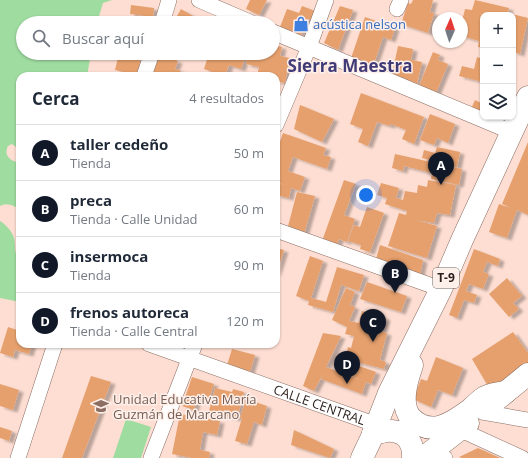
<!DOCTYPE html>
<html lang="es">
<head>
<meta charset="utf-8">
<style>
  body { margin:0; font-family:"Open Sans",sans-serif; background:#f6f6f7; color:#1f2937 }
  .controls { position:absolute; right:12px; top:12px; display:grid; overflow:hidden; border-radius:8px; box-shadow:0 1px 3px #0004 }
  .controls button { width:36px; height:36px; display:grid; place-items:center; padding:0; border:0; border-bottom:1px solid #e0e1e3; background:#fff; color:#1f2937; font:20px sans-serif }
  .compass { position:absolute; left:432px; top:12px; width:36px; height:36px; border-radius:50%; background:#fff; box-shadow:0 1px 3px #0004; rotate:3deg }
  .you { position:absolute; left:366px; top:195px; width:14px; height:14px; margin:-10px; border:3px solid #fff; border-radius:50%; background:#1a73e8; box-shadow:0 0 0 6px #1a73e833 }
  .badge { display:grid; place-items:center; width:26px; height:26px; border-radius:50%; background:#111827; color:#fff; font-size:13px; font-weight:700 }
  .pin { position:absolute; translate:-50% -33px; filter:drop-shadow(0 1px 2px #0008) }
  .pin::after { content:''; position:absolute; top:21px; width:14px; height:12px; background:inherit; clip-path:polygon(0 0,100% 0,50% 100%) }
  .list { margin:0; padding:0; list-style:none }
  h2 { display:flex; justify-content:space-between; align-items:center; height:52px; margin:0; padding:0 16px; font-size:17px }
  h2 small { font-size:13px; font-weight:400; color:#747a83 }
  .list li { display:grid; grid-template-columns:26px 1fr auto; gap:12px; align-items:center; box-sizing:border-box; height:56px; padding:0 16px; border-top:1px solid #e0e1e3 }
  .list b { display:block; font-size:15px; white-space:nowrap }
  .list p { margin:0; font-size:13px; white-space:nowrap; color:#747a83 }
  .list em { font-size:13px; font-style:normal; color:#747a83 }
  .icon { flex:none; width:22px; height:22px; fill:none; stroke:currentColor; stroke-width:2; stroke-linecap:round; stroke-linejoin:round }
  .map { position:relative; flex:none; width:528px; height:458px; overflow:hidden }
  .search { position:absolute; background:#fff; box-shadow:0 1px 3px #0004; left:16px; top:16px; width:264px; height:44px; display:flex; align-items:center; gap:10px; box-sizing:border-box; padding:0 14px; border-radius:22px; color:#747a83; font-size:15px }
  .panel { position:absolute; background:#fff; box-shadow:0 1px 3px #0004; left:16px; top:72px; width:264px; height:276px; border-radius:12px }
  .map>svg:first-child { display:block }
  .green { fill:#9fdca0 }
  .building { fill:#e6a06d; filter:url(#shadow) }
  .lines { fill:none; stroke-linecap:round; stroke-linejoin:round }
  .minor-casing { stroke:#8a6e64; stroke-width:16 }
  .highway-casing { stroke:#8a6e64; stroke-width:23 }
  .minor { stroke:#fff; stroke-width:15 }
  .highway { stroke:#fff; stroke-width:22 }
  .labels { text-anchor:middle; stroke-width:3; stroke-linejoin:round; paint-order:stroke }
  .shield { fill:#fdf0eb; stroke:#6a5e59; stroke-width:1 }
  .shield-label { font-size:12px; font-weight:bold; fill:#2b1f1b }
  .shop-label { font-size:13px; fill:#366cbe; stroke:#fdf0eb; text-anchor:start }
  .education-label { font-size:13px; fill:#785e54; stroke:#fdf0eb; text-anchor:start }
  .street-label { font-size:13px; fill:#2b1f1b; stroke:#fdf0eb }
  .district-label { font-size:17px; font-weight:bold; fill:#403b77; stroke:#fdf0eb }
</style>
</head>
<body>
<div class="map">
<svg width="528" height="458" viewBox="0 0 528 458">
  <defs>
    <filter id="shadow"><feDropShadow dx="4.5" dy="2.5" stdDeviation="1" flood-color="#0004"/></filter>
  </defs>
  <rect width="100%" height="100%" fill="#feded2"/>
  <g class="green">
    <path d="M0 0H112L103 3 97 23H23V53H91L87 76H20V150L12 144 8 146C3 156 11 161 20 163V210C14 206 8 202 0 206Z"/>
    <path d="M0 221C6 225 12 231 14 238 16 246 13 253 20 259V302L0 298Z"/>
    <polygon points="126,419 151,427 141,458 113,458"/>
  </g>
  <g class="building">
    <polygon points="250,0 267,0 259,15 246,9"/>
    <polygon points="413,0 433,0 430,12 434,13 428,33 401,24 408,3 411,4"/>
    <polygon points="475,0 509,8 508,13 528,18 520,54 513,52 513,15 483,15 483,48 478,47 479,41 462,36 462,21 465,9 472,10"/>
    <polygon points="131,5 154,8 153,17 130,14"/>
    <polygon points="302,6 315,11 311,20 307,19 301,35 280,27 287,9 299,13"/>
    <polygon points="340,6 353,10 338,50 324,43"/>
    <polygon points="181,9 193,16 190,23 173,23"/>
    <polygon points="193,17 206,23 190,23"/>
    <polygon points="365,17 395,28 391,40 383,37 372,69 350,61"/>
    <polygon points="273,45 282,47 280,56 290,58 285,83 276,81 276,76 257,76 259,67 246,64 248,53 273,53"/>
    <polygon points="398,46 413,49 411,60 422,62 417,84 391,79"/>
    <polygon points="433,52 440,55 438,60 448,64 436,93 419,86"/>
    <polygon points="119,53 142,53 137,75 115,70"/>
    <polygon points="209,53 221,53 228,55 228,53 247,53 241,69 229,65 225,76 218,76 218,74 204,69"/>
    <polygon points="158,55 178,61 175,69 180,70 179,76 151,76"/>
    <polygon points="477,57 483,59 483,82 459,76 462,66 474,69"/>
    <polygon points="361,93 424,117 414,144 402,139 406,130 391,124 390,126 377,122 368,146 358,142 363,129 350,124"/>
    <polygon points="475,100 483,104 483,117 470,111"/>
    <polygon points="300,105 334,119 322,142 294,129"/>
    <polygon points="430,114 455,124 448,143 437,138 434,145 420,140"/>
    <polygon points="283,133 326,148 323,155 331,157 327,169 293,157 288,171 305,177 300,191 291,188 289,198 276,195 276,183 285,185 276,182 276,153"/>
    <polygon points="528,142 528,215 517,210 507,238 489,232 499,204 511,208 502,204"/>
    <polygon points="437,147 460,152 457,167 422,158 424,150 435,153"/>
    <polygon points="395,154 462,169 459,185 431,179 432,173 404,166 403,171 392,168"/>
    <polygon points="344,180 356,184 344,215 355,219 347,242 339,239 336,246 322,241"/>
    <polygon points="428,180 456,185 450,215 437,213 434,223 416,220 437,226 427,258 388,246 399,213 406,215 407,211 385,204 387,198 377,195 381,183 399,188 396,198 403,200 405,191 417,193 418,185 427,187"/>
    <polygon points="297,192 315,196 304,234 287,230"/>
    <polygon points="367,207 384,213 370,252 360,249 361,245 348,241 354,225 360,227"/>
    <polygon points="380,245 423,260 420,275 376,259"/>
    <polygon points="276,248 284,250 276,275"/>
    <polygon points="474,249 500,259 498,266 487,262 483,272 489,274 483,289 469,284 466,291 477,295 474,303 464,300 457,318 449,315"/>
    <polygon points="310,256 323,261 311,298 326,302 337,267 364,275 359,291 341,285 333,312 308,305 309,301 296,296"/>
    <polygon points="507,278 522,296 513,303 519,309 509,317 489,294"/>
    <polygon points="367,282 407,296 401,312 360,299"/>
    <polygon points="346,288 355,292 350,305 355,307 349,321 359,323 362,311 386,318 382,332 387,333 380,360 386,362 384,369 345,359 348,347 351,348 354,336 345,334 349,321 347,327 332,320"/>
    <polygon points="8,327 20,331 20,344 32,344 29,354 15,350 13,357 0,353"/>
    <polygon points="513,332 528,353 528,367 489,388 472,359"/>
    <polygon points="323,333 341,336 326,367 363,381 338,370 339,359 376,372 371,384 366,382 362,394 321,379 324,372 314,391 303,386"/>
    <polygon points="232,349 255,355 250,372 227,365"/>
    <polygon points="436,357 463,368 452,395 438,390 431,407 413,399 421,379 427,381"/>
    <polygon points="91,376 111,382 82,458 62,458"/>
    <polygon points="192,377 214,384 208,402 197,399 194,410 182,406"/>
    <polygon points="0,384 19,390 13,410 0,406"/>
    <polygon points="215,388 232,392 233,389 244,392 237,419 209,411"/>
    <polygon points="246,399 267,406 262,425 254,422 247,444 235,441 242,418 240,418"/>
    <polygon points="180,414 220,421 217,435 203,432 200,450 210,452 209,458 192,458 172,454"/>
    <polygon points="0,427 12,431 9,441 0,438"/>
    <polygon points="294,430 334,449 330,458 291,445"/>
    <polygon points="478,448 500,458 462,458 459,457"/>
  </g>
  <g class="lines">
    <defs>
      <g id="minor">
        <polyline points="199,0 252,23"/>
        <polyline points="397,9 401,0"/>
        <polyline points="162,23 169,0"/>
        <polyline points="273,32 512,132"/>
        <polyline points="144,76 152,53"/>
        <polyline points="276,125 309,47 326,0"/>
        <polyline points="276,230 441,289"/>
        <path id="s1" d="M149 344 377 425"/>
        <polyline points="482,412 528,420"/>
        <polyline points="461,430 522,458"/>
        <polyline points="433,450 445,458"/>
        <polyline points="18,458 55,344"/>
        <polyline points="151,458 195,344"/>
      </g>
      <g id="highway">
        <path d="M412 365C407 380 399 404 411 418 431 438 452 423 471 409 475 405 480 400 485 397 491 394 499 393 506 392"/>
        <polyline points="495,401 528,374"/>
        <path d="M373 434C379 433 387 430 392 431 407 432 414 444 413 458"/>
        <polyline points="362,458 371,439 389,393 441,289 462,240 528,97"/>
        <polyline points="423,458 468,423"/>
      </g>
    </defs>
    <use href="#minor" class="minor-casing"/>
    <use href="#highway" class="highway-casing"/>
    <use href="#minor" class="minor"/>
    <use href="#highway" class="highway"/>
  </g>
  <defs>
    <symbol id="shop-bare" viewBox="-9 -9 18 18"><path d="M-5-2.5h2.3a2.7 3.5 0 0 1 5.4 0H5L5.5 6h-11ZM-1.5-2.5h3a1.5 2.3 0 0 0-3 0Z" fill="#3f7fe0" stroke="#fdf0eb" stroke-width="2.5" paint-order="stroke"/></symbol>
    <symbol id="school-bare" viewBox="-9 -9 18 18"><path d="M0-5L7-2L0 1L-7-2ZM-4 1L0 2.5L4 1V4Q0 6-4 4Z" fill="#8d6e63" stroke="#fdf0eb" stroke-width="2.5" paint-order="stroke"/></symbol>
  </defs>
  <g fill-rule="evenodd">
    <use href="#shop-bare" x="290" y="13" width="22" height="22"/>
    <use href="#school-bare" x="90" y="395" width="22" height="22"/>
  </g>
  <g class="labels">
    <rect class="shield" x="433" y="268" width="26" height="20" rx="3"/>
    <g class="shield-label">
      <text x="446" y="282">T-9</text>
    </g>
    <g class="shop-label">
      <text x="313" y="29">acústica nelson</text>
    </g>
    <g class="education-label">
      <text x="113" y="404">Unidad Educativa María<tspan x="113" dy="15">Guzmán de Marcano</tspan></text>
    </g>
    <g class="street-label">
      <text dy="5" stroke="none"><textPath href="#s1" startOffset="181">CALLE CENTRAL</textPath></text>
    </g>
    <g class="district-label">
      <text x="350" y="72">Sierra Maestra</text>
    </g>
  </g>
</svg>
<div class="controls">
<button>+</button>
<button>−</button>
<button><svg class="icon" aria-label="layers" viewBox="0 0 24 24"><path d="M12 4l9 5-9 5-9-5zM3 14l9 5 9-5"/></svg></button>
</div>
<svg class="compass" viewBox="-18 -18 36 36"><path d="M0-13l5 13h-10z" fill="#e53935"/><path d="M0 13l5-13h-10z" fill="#747a83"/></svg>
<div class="you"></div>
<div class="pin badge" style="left:441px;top:185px">A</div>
<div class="pin badge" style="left:395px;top:293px">B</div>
<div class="pin badge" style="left:373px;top:342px">C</div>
<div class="pin badge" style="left:347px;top:384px">D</div>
<div class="search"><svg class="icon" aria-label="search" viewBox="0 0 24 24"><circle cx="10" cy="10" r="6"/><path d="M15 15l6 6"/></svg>Buscar aquí</div>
<section class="panel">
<h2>Cerca<small>4 resultados</small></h2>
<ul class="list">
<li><span class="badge">A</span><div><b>taller cedeño</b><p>Tienda</p></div><em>50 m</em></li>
<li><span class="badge">B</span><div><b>preca</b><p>Tienda · Calle Unidad</p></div><em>60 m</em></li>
<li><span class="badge">C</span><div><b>insermoca</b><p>Tienda</p></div><em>90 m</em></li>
<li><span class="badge">D</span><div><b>frenos autoreca</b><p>Tienda · Calle Central</p></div><em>120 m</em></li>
</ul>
</section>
</div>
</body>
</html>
